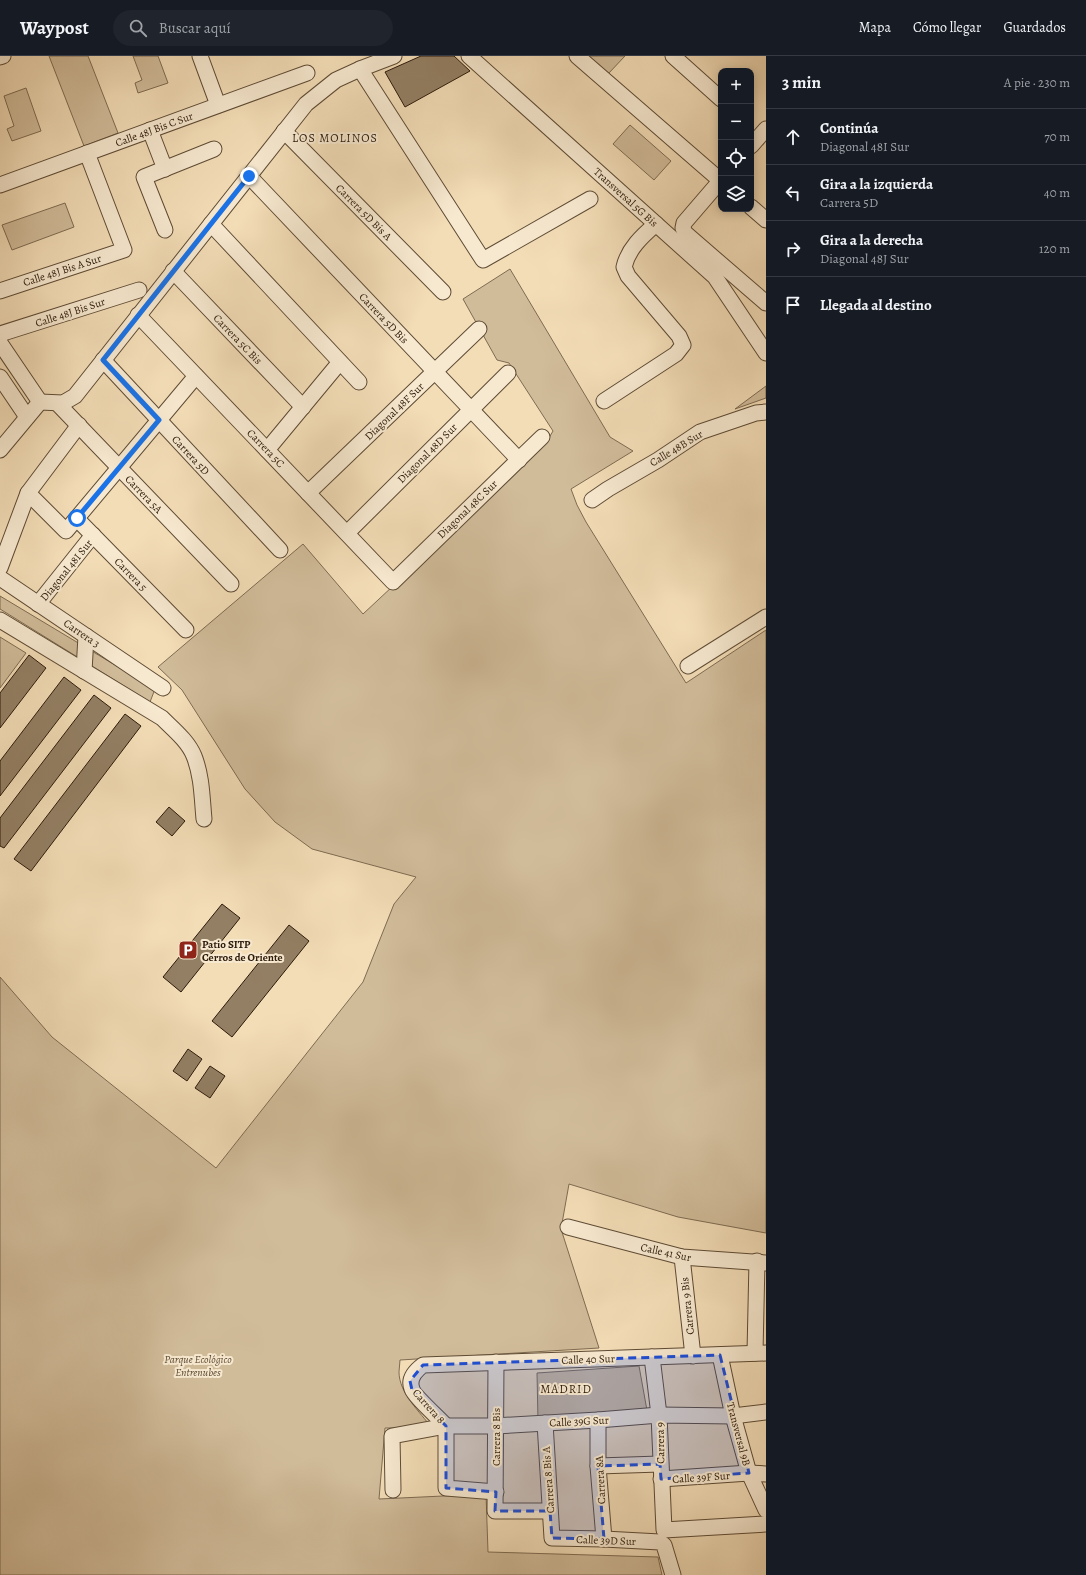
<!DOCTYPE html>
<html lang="es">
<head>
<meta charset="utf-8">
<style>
  body { margin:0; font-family:Alegreya,serif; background:#20242c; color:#f1f3f6 }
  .controls { position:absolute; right:12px; top:12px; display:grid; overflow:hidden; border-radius:8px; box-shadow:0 2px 10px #0003 }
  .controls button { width:36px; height:36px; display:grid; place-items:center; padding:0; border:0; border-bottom:1px solid #363941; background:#171b24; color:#f1f3f6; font:20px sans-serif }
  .stop { position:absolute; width:12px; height:12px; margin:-9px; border:3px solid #1a73e8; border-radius:50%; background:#fff }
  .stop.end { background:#1a73e8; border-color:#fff; box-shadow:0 1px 4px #0008 }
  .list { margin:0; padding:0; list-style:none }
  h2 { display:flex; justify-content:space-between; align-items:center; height:52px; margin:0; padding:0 16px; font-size:17px }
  h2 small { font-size:13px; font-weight:400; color:#9ea1a6 }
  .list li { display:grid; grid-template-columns:26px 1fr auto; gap:12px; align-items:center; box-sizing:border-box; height:56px; padding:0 16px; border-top:1px solid #363941 }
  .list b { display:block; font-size:15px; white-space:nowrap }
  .list p { margin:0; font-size:13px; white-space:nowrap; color:#9ea1a6 }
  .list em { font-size:13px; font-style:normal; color:#9ea1a6 }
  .icon { flex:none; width:22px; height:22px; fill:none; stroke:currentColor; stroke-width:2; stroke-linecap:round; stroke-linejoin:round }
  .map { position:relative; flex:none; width:766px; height:1519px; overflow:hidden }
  header { display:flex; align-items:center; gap:24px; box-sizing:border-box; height:56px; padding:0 20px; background:#171b24; border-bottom:1px solid #363941 }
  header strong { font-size:19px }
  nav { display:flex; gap:22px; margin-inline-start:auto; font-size:14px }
  .search { width:280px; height:36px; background:#20242c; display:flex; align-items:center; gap:10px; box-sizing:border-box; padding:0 14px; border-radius:22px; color:#9ea1a6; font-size:15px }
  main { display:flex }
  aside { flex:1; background:#171b24 }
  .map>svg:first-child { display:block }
  .green { fill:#d1bc9a; stroke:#7e6b52 }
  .building { fill:#937f64; stroke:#2c1a0a }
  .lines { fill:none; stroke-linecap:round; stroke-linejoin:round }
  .minor-casing { stroke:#5e4b35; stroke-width:17 }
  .minor { stroke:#f7e9d0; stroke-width:15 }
  .route { stroke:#1a73e8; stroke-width:5 }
  .marked { fill:#1d4ed8; fill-opacity:0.2; stroke:#1d4ed8; stroke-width:3; stroke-dasharray:8 5; stroke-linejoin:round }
  .labels { text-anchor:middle; stroke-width:4; stroke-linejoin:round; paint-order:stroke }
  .street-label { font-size:11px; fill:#2c1a0a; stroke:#f7e9d0 }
  .poi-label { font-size:11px; font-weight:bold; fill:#2c1a0a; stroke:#f7e9d0; text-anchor:start }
  .park-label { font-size:11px; font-style:italic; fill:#5e4b35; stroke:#f7e9d0 }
  .neighbourhood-label { font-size:12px; letter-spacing:1px; fill:#2c1a0a; stroke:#f7e9d0 }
</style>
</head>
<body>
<header>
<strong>Waypost</strong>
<div class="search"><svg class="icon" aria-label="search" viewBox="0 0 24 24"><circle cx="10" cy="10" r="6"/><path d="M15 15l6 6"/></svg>Buscar aquí</div>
<nav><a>Mapa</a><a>Cómo llegar</a><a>Guardados</a></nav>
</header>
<main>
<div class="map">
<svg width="766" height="1519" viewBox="0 0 766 1519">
  <rect width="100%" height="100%" fill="#f3ddb7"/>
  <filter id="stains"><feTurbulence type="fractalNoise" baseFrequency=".005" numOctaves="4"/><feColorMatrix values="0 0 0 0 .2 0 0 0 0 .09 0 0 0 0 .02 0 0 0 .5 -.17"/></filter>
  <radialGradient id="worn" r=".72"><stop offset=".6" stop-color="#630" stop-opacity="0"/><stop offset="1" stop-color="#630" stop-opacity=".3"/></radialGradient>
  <g class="green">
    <polygon points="49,0 88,0 118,77 84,90"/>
    <polygon points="133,0 158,0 168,27 138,37 135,27 142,24"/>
    <polygon points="588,0 625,0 608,18"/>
    <polygon points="26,32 41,75 12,85 7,73 14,70 4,40"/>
    <polygon points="630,69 671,105 654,124 613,88"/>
    <polygon points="65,147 74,171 12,194 2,169"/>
    <path d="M510 213 610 381 633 395 571 433 577 449 586 466 686 627 766 574V1177L678 1161 569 1128 561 1173 599 1292 400 1304C400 1308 399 1312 399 1316 399 1337 420 1356 432 1372H385L379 1443 486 1438 488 1496 658 1501 662 1519H0V921L52 981 216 1112 363 926 394 848 416 821 312 793 275 766 245 733 182 634 158 611 303 488 363 558 546 387 553 375 509 307 497 304 463 243Z"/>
    <polygon points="766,330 766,342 735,353"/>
    <polygon points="0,540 155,633 150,646 0,553"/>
    <polygon points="0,581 26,597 0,632"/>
    <polygon points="639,1310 648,1360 538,1365 537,1317"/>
  </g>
  <g class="building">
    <polygon points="421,0 454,0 470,15 405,51 385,16"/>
    <polygon points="29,599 46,612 0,672 0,637"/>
    <polygon points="64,621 81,634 0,740 0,705"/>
    <polygon points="94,639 111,652 4,792 0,790 0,762"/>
    <polygon points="125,658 141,670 31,815 14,803"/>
    <polygon points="169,751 185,765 172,780 156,766"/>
    <polygon points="222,848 240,862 181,936 163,921"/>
    <polygon points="289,869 309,885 232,981 212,965"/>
    <polygon points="188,993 202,1003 187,1025 173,1015"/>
    <polygon points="210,1010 225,1020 210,1042 195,1032"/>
  </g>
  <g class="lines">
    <defs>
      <g id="minor">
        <polyline points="200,0 218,49"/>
        <polyline points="469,0 715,221 766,297"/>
        <polyline points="577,0 721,125"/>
        <polyline points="673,0 721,43"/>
        <polyline points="0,1 3,0"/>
        <polyline points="360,13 483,204 590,143"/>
        <polyline points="150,74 165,113"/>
        <polyline points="284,75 443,236"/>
        <polyline points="751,90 766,73"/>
        <polyline points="249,120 519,404"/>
        <polyline points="721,124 684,167 683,172 685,177 766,247"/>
        <polyline points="0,129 307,17"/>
        <polyline points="751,151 766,164"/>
        <polyline points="211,168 359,326"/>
        <polyline points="165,174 144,121 214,93"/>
        <polyline points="173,215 303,351"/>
        <polyline points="0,235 124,194 87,97"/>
        <polyline points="138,259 393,526 542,381"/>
        <polyline points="0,278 139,234"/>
        <polyline points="0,287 40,346"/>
        <polyline points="103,304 280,494"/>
        <polyline points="0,321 27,361"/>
        <path d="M604 345 676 298 683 289 679 280 628 220 624 211C628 193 642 180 656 168"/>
        <polyline points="40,346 63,347 75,340 306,48 336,24 360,13 394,0"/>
        <polyline points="58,348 231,528"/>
        <polyline points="0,394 40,346"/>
        <polyline points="267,394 340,306"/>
        <polyline points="28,437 66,475 196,320"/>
        <polyline points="308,437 479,273"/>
        <polyline points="592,444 608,433 658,404 700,376 756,357 766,356"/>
        <polyline points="77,463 186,574"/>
        <polyline points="347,477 508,317"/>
        <polyline points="0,512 28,437 79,369"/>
        <polyline points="0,522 163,632"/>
        <polyline points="38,548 93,479"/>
        <path d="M0 564 162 662C173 673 188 685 194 700 202 720 202 742 204 763"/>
        <polyline points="688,610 766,561"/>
        <polyline points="84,615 86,580"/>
        <polyline points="568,1171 682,1201 766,1207"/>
        <polyline points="682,1201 693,1300"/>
        <polyline points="755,1297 757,1205"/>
        <polyline points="720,1299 733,1360 749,1417 766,1454"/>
        <polyline points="652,1301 659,1359 664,1474 766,1468"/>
        <polyline points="496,1306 495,1455 550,1455"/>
        <polyline points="598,1364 598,1410 604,1483"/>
        <polyline points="545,1367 552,1482 604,1483 660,1486 664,1489 673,1519"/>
        <polyline points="598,1410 660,1408"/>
        <polyline points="661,1423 749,1417 766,1418"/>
        <polyline points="393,1434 392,1380 446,1370 495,1370 598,1364 659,1359 733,1360 766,1356"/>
        <path d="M496 1436 446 1432V1370C440 1363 414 1340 412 1333 408 1323 415 1315 423 1309 537 1304 652 1302 766 1297"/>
      </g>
    </defs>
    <use href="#minor" class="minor-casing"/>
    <use href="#minor" class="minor"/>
  </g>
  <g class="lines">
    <polyline class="route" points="77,462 159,364 103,304 249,120"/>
  </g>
  <path class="marked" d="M720 1299 749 1417 661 1423 660 1408 598 1410 604 1483 552 1482 550 1455H495L496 1436 446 1432V1370L412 1334 410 1325 423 1309Z"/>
  <defs>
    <symbol id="parking-square" viewBox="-11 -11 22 22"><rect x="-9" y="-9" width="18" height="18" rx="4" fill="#8f2418" stroke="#f7e9d0"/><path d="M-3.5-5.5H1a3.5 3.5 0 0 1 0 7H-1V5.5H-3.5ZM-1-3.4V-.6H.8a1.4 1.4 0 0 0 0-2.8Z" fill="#fff"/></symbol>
  </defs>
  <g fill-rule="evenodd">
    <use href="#parking-square" x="177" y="883" width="22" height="22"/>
  </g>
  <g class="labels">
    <g class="street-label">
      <text transform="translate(154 73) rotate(-20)" y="4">Calle 48J Bis C Sur</text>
      <text transform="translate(626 141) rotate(42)" y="4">Transversal 5G Bis</text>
      <text transform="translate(364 156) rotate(45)" y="4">Carrera 5D Bis A</text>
      <text transform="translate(62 214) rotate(-18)" y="4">Calle 48J Bis A Sur</text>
      <text transform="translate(70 256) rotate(-18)" y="4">Calle 48J Bis Sur</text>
      <text transform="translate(384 262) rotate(46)" y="4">Carrera 5D Bis</text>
      <text transform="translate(238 283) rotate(46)" y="4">Carrera 5C Bis</text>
      <text transform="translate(394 355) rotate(-44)" y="4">Diagonal 48F Sur</text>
      <text transform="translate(266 392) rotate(46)" y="4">Carrera 5C</text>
      <text transform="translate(676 392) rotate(-31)" y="4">Calle 48B Sur</text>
      <text transform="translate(427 397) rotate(-45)" y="4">Diagonal 48D Sur</text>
      <text transform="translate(191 399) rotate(47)" y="4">Carrera 5D</text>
      <text transform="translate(144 438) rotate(46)" y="4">Carrera 5A</text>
      <text transform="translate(467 453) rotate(-44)" y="4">Diagonal 48C Sur</text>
      <text transform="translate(66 514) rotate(-51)" y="4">Diagonal 48I Sur</text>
      <text transform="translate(131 518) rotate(46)" y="4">Carrera 5</text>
      <text transform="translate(82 577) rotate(34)" y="4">Carrera 3</text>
      <text transform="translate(666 1196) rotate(12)" y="4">Calle 41 Sur</text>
      <text transform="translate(687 1250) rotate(-96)" y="4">Carrera 9 Bis</text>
      <text transform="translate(588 1303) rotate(-2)" y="4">Calle 40 Sur</text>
      <text transform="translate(429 1350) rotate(48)" y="4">Carrera 8</text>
      <text transform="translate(579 1365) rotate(-3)" y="4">Calle 39G Sur</text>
      <text transform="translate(739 1378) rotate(75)" y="4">Transversal 9B</text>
      <text transform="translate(496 1381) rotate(-90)" y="4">Carrera 8 Bis</text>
      <text transform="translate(660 1387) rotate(-91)" y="4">Carrera 9</text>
      <text transform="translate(701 1421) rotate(-4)" y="4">Calle 39F Sur</text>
      <text transform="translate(548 1424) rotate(-94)" y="4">Carrera 8 Bis A</text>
      <text transform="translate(600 1424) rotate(-93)" y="4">Carrera 8A</text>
      <text transform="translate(606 1484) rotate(2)" y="4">Calle 39D Sur</text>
    </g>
    <g class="poi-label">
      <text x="202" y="892">Patio SITP<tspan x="202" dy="13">Cerros de Oriente</tspan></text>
    </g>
    <g class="park-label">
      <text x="198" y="1307">Parque Ecológico<tspan x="198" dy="13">Entrenubes</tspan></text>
    </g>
    <g class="neighbourhood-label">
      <text x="335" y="86">LOS MOLINOS</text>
      <text x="566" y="1337">MADRID</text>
    </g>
  </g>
  <rect width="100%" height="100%" filter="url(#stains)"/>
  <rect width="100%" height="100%" fill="url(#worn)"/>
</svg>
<div class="controls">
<button>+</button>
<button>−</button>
<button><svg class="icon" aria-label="locate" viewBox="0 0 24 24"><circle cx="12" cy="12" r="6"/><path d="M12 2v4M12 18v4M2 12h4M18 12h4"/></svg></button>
<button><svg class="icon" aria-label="layers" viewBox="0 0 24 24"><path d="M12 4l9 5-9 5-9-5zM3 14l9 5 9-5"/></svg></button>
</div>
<div class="stop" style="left:77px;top:462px"></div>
<div class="stop end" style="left:249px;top:120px"></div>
</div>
<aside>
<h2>3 min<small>A pie · 230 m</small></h2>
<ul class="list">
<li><svg class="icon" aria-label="ahead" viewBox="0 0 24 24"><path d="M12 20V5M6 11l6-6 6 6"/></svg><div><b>Continúa</b><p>Diagonal 48I Sur</p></div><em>70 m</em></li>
<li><svg class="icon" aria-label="left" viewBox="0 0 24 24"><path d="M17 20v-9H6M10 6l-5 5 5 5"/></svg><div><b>Gira a la izquierda</b><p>Carrera 5D</p></div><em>40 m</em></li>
<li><svg class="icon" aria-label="right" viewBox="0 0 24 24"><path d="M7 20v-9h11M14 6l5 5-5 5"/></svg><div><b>Gira a la derecha</b><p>Diagonal 48J Sur</p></div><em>120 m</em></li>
<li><svg class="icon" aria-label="arrive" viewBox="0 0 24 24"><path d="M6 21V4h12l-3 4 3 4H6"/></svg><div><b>Llegada al destino</b></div></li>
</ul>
</aside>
</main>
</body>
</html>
